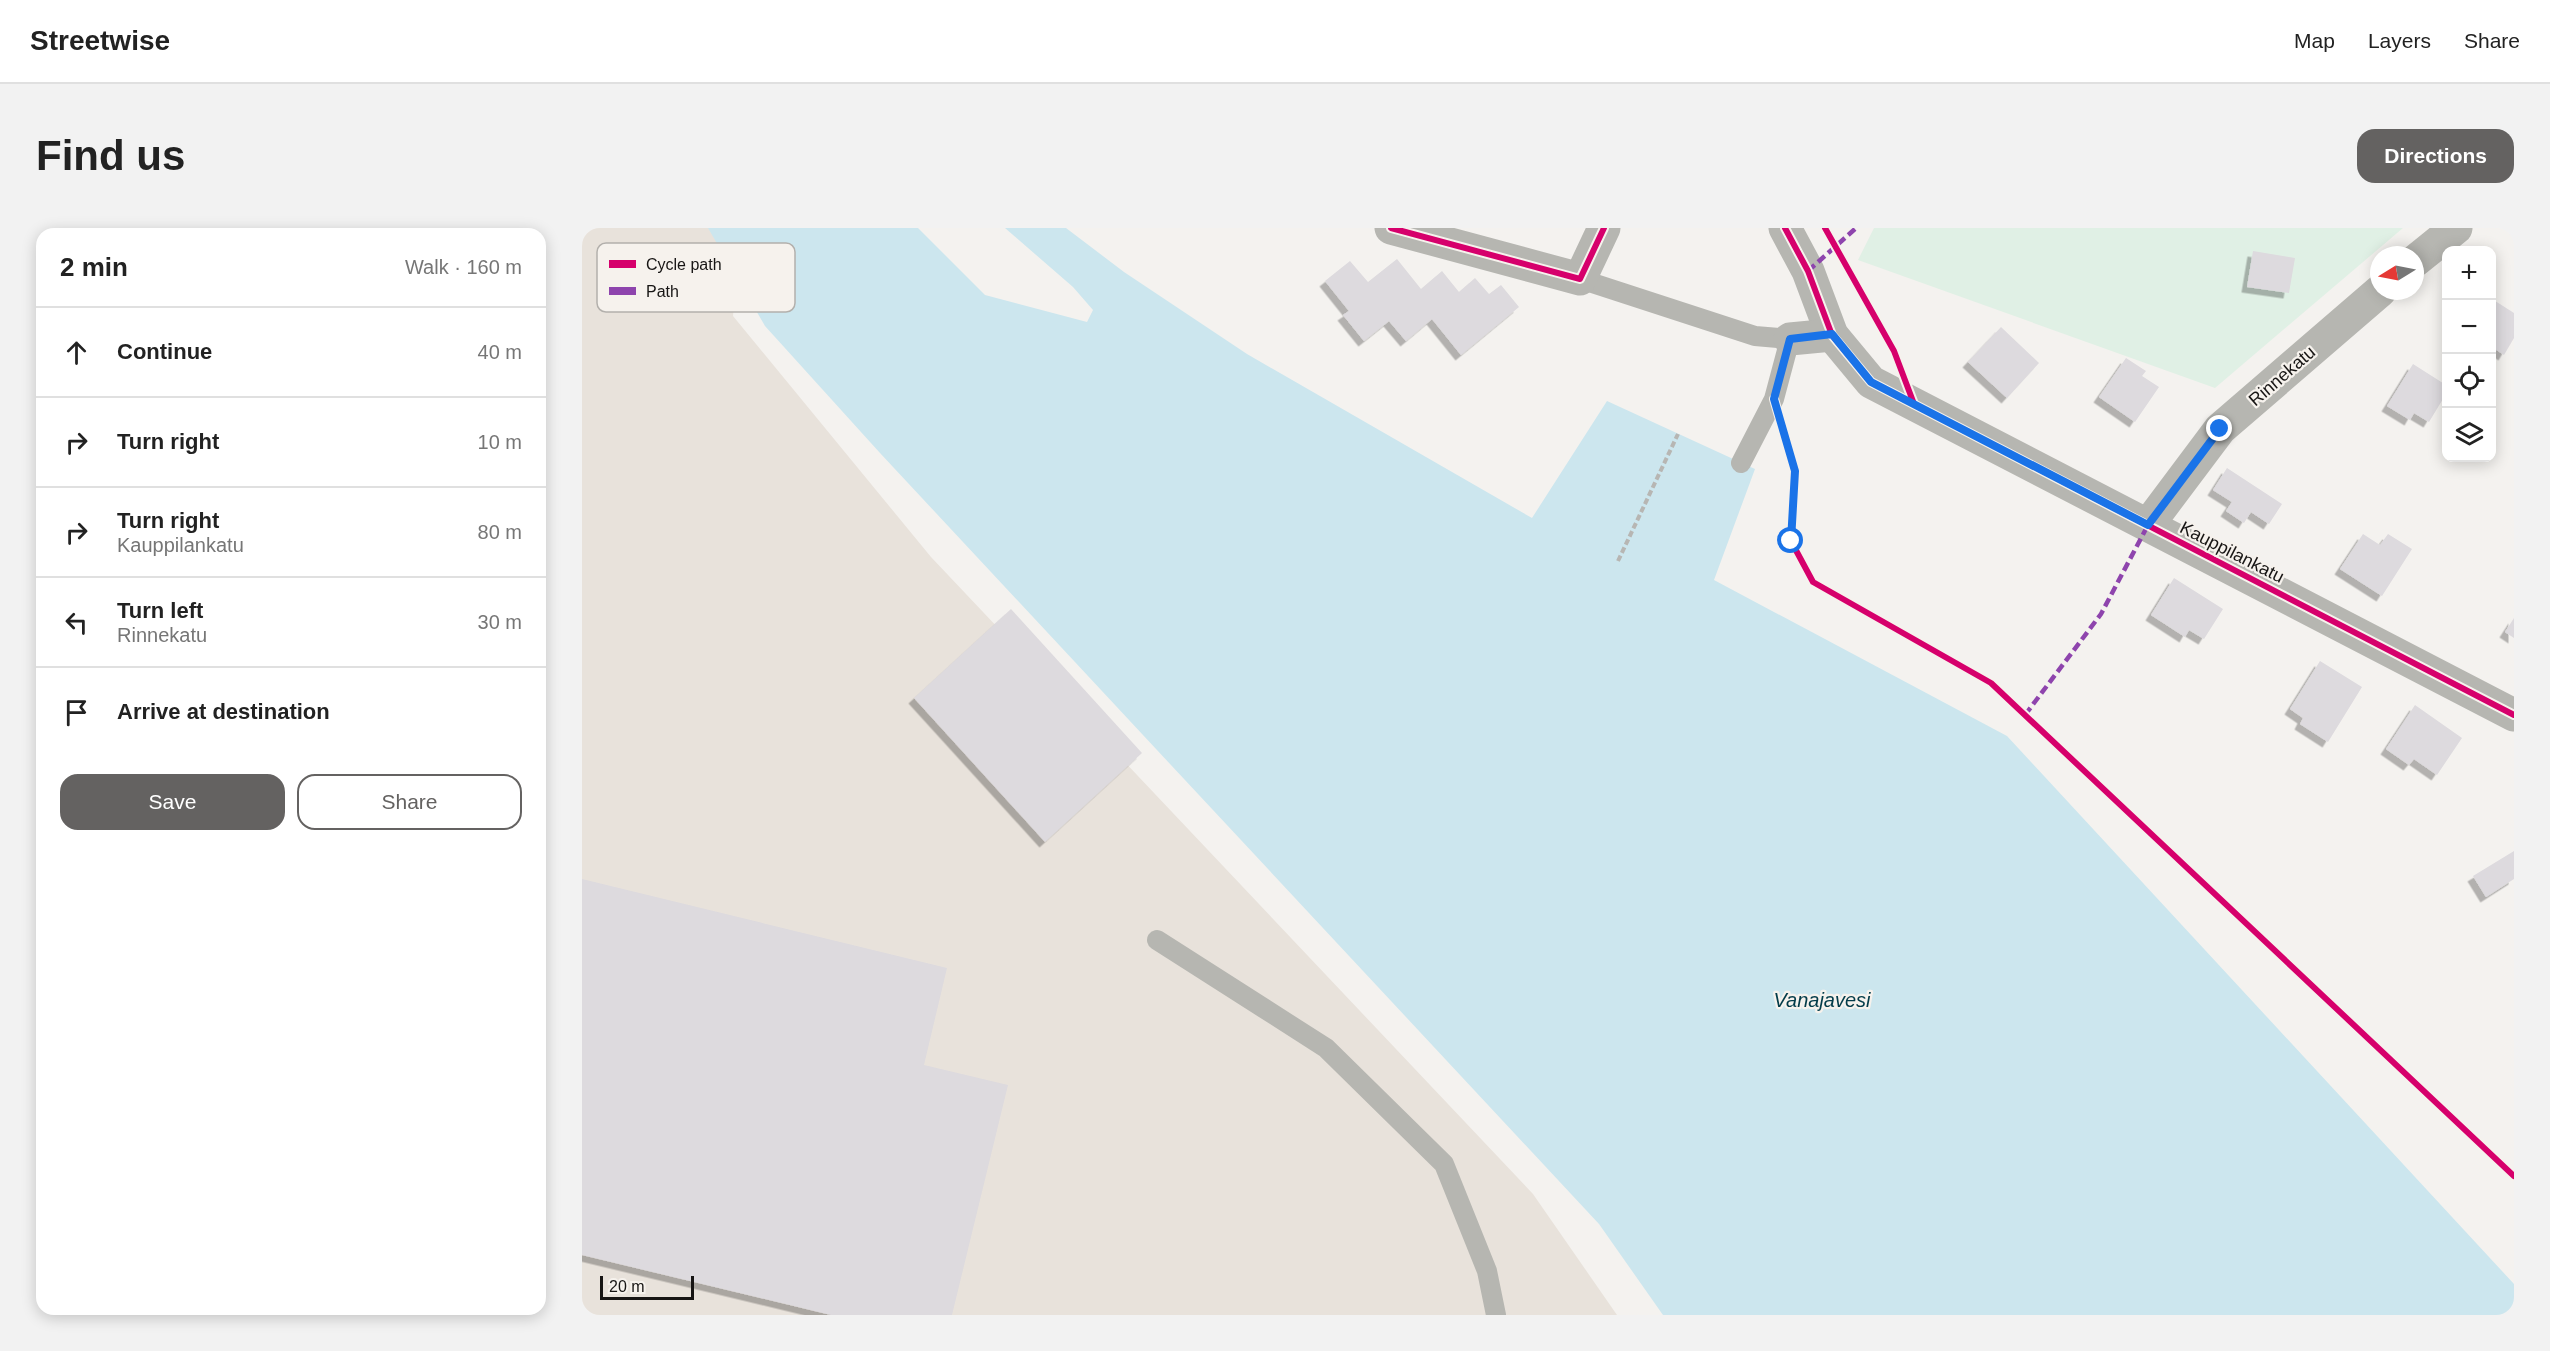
<!DOCTYPE html>
<html lang="en">
<head>
<meta charset="utf-8">
<style>
  body { margin:0; font-family:Arial,sans-serif; background:#f2f2f2; color:#222 }
  .controls { position:absolute; right:18px; top:18px; display:grid; overflow:hidden; border-radius:12px; box-shadow:0 3px 15px #0003 }
  .controls button { width:54px; height:54px; display:grid; place-items:center; padding:0; border:0; border-bottom:2px solid #e0e0e0; background:#fff; color:#222; font:30px sans-serif }
  .compass { position:absolute; left:1788px; top:18px; width:54px; height:54px; border-radius:50%; background:#fff; box-shadow:0 3px 15px #0003; rotate:260deg }
  .scale { position:absolute; left:18px; bottom:15px; width:94px; box-sizing:border-box; padding-left:6px; border:3px solid #171514; border-top:0; font-size:16px; line-height:21px; white-space:nowrap; color:#171514; -webkit-text-stroke:4px #f6f2ed; paint-order:stroke }
  .stop { position:absolute; width:18px; height:18px; margin:-14px; border:4px solid #1a73e8; border-radius:50%; background:#fff }
  .stop.end { background:#1a73e8; border-color:#fff; box-shadow:0 2px 6px #0008 }
  .list { margin:0; padding:0; list-style:none }
  h2 { display:flex; justify-content:space-between; align-items:center; height:78px; margin:0; padding:0 24px; font-size:26px }
  h2 small { font-size:20px; font-weight:400; color:#767676 }
  .list li { display:grid; grid-template-columns:39px 1fr auto; gap:18px; align-items:center; box-sizing:border-box; height:90px; padding:0 24px; border-top:2px solid #e0e0e0 }
  .list b { display:block; font-size:22px; white-space:nowrap }
  .list p { margin:0; font-size:20px; white-space:nowrap; color:#767676 }
  .list em { font-size:20px; font-style:normal; color:#767676 }
  .actions { display:flex; gap:12px; padding:18px 24px }
  .actions a { flex:1; padding:14px 0; border:2px solid #646261; border-radius:18px; text-align:center; font-size:21px; color:#646261 }
  .actions .main { background:#646261; color:#fff }
  .icon { flex:none; width:33px; height:33px; fill:none; stroke:currentColor; stroke-width:2; stroke-linecap:round; stroke-linejoin:round }
  .map { position:relative; flex:none; width:1932px; height:1087px; overflow:hidden; border-radius:18px }
  header { display:flex; align-items:center; gap:36px; box-sizing:border-box; height:84px; padding:0 30px; background:#fff; border-bottom:2px solid #e0e0e0 }
  header strong { font-size:28px }
  nav { display:flex; gap:33px; margin-inline-start:auto; font-size:21px }
  .intro { display:flex; align-items:center; justify-content:space-between; box-sizing:border-box; height:144px; padding:0 36px }
  h1 { margin:0; font-size:42px }
  .button { padding:15px 27px; border-radius:18px; background:#646261; color:#fff; font-size:21px; font-weight:700 }
  main { display:flex; gap:36px; padding:0 36px }
  aside { flex:1; background:#fff; border-radius:18px; box-shadow:0 3px 15px #0003 }
  .map>svg:first-child { display:block }
  .built { fill:#e8e2db }
  .green { fill:#e0f0e5 }
  .water { fill:#cce6ee }
  .building { fill:#dddade; filter:url(#shadow) }
  .lines { fill:none; stroke-linecap:round; stroke-linejoin:round }
  .path { stroke:#b7b6b3; stroke-width:4; stroke-dasharray:6 3; stroke-linecap:butt }
  .lane { stroke:#b6b6b1; stroke-width:20 }
  .street { stroke:#b6b6b1; stroke-width:33 }
  .quiet { stroke:#8e44ad; stroke-width:4.5; stroke-dasharray:9 4.5; stroke-linecap:butt }
  .cycleway-casing { stroke:#f6f2ed; stroke-width:10 }
  .cycleway { stroke:#d6006c; stroke-width:6 }
  .route { stroke:#1a73e8; stroke-width:8 }
  .labels { text-anchor:middle; stroke-width:4.5; stroke-linejoin:round; paint-order:stroke }
  .street-label { font-size:18px; fill:#171514; stroke:#f6f2ed }
  .water-label { font-size:20px; font-style:italic; fill:#033c4a; stroke:#f6f2ed }
  .key { fill:#f6f2ed; stroke:#b3b0ac; stroke-width:1.5 }
  .key-label { font-size:16px; fill:#171514 }
</style>
</head>
<body>
<header>
<strong>Streetwise</strong>
<nav><a>Map</a><a>Layers</a><a>Share</a></nav>
</header>
<div class="intro"><h1>Find us</h1><a class="button">Directions</a></div>
<main>
<aside>
<h2>2 min<small>Walk · 160 m</small></h2>
<ul class="list">
<li><svg class="icon" aria-label="ahead" viewBox="0 0 24 24"><path d="M12 20V5M6 11l6-6 6 6"/></svg><div><b>Continue</b></div><em>40 m</em></li>
<li><svg class="icon" aria-label="right" viewBox="0 0 24 24"><path d="M7 20v-9h11M14 6l5 5-5 5"/></svg><div><b>Turn right</b></div><em>10 m</em></li>
<li><svg class="icon" aria-label="right" viewBox="0 0 24 24"><path d="M7 20v-9h11M14 6l5 5-5 5"/></svg><div><b>Turn right</b><p>Kauppilankatu</p></div><em>80 m</em></li>
<li><svg class="icon" aria-label="left" viewBox="0 0 24 24"><path d="M17 20v-9H6M10 6l-5 5 5 5"/></svg><div><b>Turn left</b><p>Rinnekatu</p></div><em>30 m</em></li>
<li><svg class="icon" aria-label="arrive" viewBox="0 0 24 24"><path d="M6 21V4h12l-3 4 3 4H6"/></svg><div><b>Arrive at destination</b></div></li>
</ul>
<div class="actions"><a class="main">Save</a><a>Share</a></div>
</aside>
<div class="map">
<svg width="1932" height="1087" viewBox="0 0 1932 1087">
  <defs>
    <filter id="shadow"><feDropShadow dx="-5.5" dy="5.5" stdDeviation="0" flood-color="#0004"/></filter>
  </defs>
  <rect width="100%" height="100%" fill="#f4f2ef"/>
  <polygon class="built" points="0,0 160,0 151,88 349,329 951,966 1035,1087 0,1087"/>
  <polygon class="green" points="1292,0 1821,0 1633,160 1276,32"/>
  <polygon class="water" points="126,0 336,0 403,67 505,94 511,82 491,59 423,0 484,0 542,44 665,126 950,290 1025,173 1173,241 1132,352 1425,508 1932,1056 1932,1087 1081,1087 1017,996 298,225 183,98"/>
  <g class="building">
    <polygon points="1671,23 1713,30 1707,65 1665,59"/>
    <polygon points="815,31 839,61 860,43 877,64 893,50 907,66 919,57 937,79 879,127 850,91 824,113 807,93 782,113 761,87 767,83 743,53 768,33 786,54"/>
    <polygon points="1910,71 1932,85 1932,110 1922,127 1910,119"/>
    <polygon points="1419,99 1457,135 1425,170 1386,134"/>
    <polygon points="1544,130 1564,143 1560,148 1577,159 1553,194 1517,169"/>
    <polygon points="1831,136 1864,157 1864,166 1847,194 1832,185 1828,192 1805,178"/>
    <polygon points="1645,240 1700,276 1687,296 1669,284 1662,295 1644,283 1650,274 1631,262"/>
    <polygon points="1781,306 1798,317 1806,306 1830,321 1800,368 1758,341"/>
    <polygon points="1592,350 1641,381 1622,411 1607,402 1603,409 1569,387"/>
    <polygon points="429,381 560,525 463,614 332,470"/>
    <polygon points="1932,390 1932,410 1923,404"/>
    <polygon points="1738,433 1780,459 1746,514 1718,496 1721,490 1708,481"/>
    <polygon points="1833,477 1880,510 1855,547 1832,531 1827,537 1804,521"/>
    <polygon points="1932,623 1932,651 1904,669 1891,648"/>
    <polygon points="0,651 365,740 342,837 426,857 370,1087 249,1087 0,1027"/>
  </g>
  <g class="lines">
    <polyline class="path" points="1036,333 1096,206"/>
    <g class="lane">
      <polyline points="998,51 1173,108 1208,111 1192,171 1159,235"/>
      <polyline points="575,712 744,820 862,936 905,1043 914,1087"/>
    </g>
    <g class="street">
      <polyline points="809,0 998,51 1022,0"/>
      <polyline points="1203,0 1226,43 1250,107 1289,154 1932,487"/>
      <polyline points="1833,33 1874,0"/>
      <polyline points="1208,111 1250,107"/>
      <polyline points="1566,297 1638,201 1798,63"/>
    </g>
    <g class="quiet">
      <polyline points="1226,43 1274,0"/>
      <polyline points="1443,487 1519,386 1566,297"/>
    </g>
    <defs>
      <g id="cycleway">
        <polyline points="809,0 998,51 1022,0"/>
        <polyline points="1203,0 1226,43 1250,107 1289,154 1932,487"/>
        <polyline points="1243,0 1312,123 1332,176"/>
        <polyline points="1192,171 1213,243 1209,313 1231,354 1409,455 1932,948"/>
      </g>
    </defs>
    <use href="#cycleway" class="cycleway-casing"/>
    <use href="#cycleway" class="cycleway"/>
  </g>
  <g class="lines">
    <polyline class="route" points="1209,313 1213,243 1192,171 1208,111 1250,106 1289,154 1566,297 1638,201"/>
  </g>
  <g class="labels">
    <g class="street-label">
      <text transform="translate(1700 148) rotate(-41)" y="6">Rinnekatu</text>
      <text transform="translate(1650 324) rotate(27)" y="6">Kauppilankatu</text>
    </g>
    <g class="water-label">
      <text x="1240" y="779">Vanajavesi</text>
    </g>
  </g>
  <rect x="15" y="15" width="198" height="69" rx="9" class="key"/>
  <rect x="27" y="32" width="27" height="8" fill="#d6006c"/>
  <rect x="27" y="59" width="27" height="8" fill="#8e44ad"/>
  <g class="key-label">
    <text x="64" y="42">Cycle path</text>
    <text x="64" y="69">Path</text>
  </g>
</svg>
<div class="controls">
<button>+</button>
<button>−</button>
<button><svg class="icon" aria-label="locate" viewBox="0 0 24 24"><circle cx="12" cy="12" r="6"/><path d="M12 2v4M12 18v4M2 12h4M18 12h4"/></svg></button>
<button><svg class="icon" aria-label="layers" viewBox="0 0 24 24"><path d="M12 4l9 5-9 5-9-5zM3 14l9 5 9-5"/></svg></button>
</div>
<svg class="compass" viewBox="-18 -18 36 36"><path d="M0-13l5 13h-10z" fill="#e53935"/><path d="M0 13l5-13h-10z" fill="#767676"/></svg>
<div class="scale">20 m</div>
<div class="stop" style="left:1209px;top:313px"></div>
<div class="stop end" style="left:1638px;top:201px"></div>
</div>
</main>
</body>
</html>
